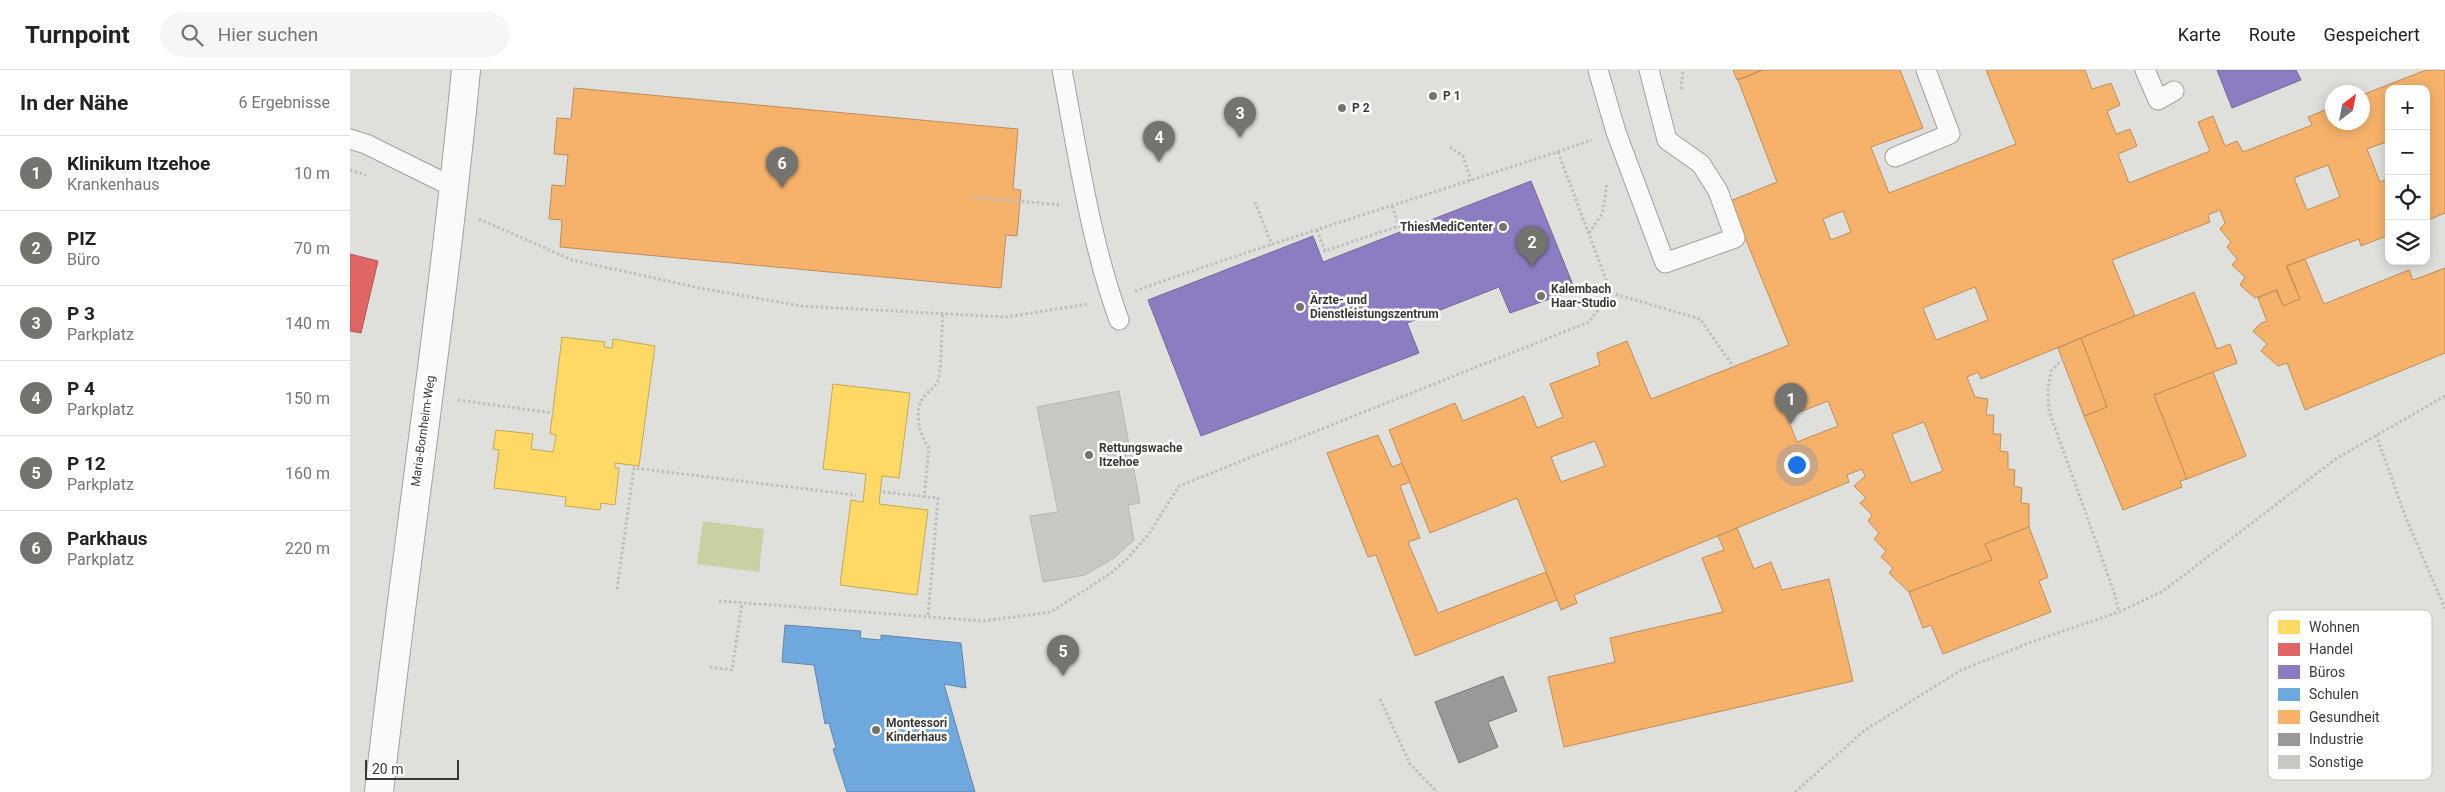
<!DOCTYPE html>
<html lang="de">
<head>
<meta charset="utf-8">
<style>
  body { margin:0; font-family:Roboto,sans-serif; background:#f6f6f6; color:#222 }
  .controls { position:absolute; right:15px; top:15px; display:grid; overflow:hidden; border-radius:10px; box-shadow:0 2px 12px #0003 }
  .controls button { width:45px; height:45px; display:grid; place-items:center; padding:0; border:0; border-bottom:1px solid #e0e0e0; background:#fff; color:#222; font:25px sans-serif }
  .compass { position:absolute; left:1975px; top:15px; width:45px; height:45px; border-radius:50%; background:#fff; box-shadow:0 2px 12px #0003; rotate:32deg }
  .scale { position:absolute; left:15px; bottom:12px; width:94px; box-sizing:border-box; padding-left:5px; border:2px solid #393a35; border-top:0; font-size:14px; line-height:18px; white-space:nowrap; color:#393a35; -webkit-text-stroke:4px #fff; paint-order:stroke }
  .you { position:absolute; left:1446px; top:394px; width:18px; height:18px; margin:-12px; border:4px solid #fff; border-radius:50%; background:#1a73e8; box-shadow:0 0 0 8px #1a73e833 }
  .badge { display:grid; place-items:center; width:32px; height:32px; border-radius:50%; background:#73746f; color:#fff; font-size:16px; font-weight:700 }
  .pin { position:absolute; translate:-50% -41px; filter:drop-shadow(0 1px 2px #0008) }
  .pin::after { content:''; position:absolute; top:26px; width:18px; height:15px; background:inherit; clip-path:polygon(0 0,100% 0,50% 100%) }
  .list { margin:0; padding:0; list-style:none }
  h2 { display:flex; justify-content:space-between; align-items:center; height:65px; margin:0; padding:0 20px; font-size:21px }
  h2 small { font-size:16px; font-weight:400; color:#767676 }
  .list li { display:grid; grid-template-columns:32px 1fr auto; gap:15px; align-items:center; box-sizing:border-box; height:75px; padding:0 20px; border-top:1px solid #e0e0e0 }
  .list b { display:block; font-size:19px; white-space:nowrap }
  .list p { margin:0; font-size:16px; white-space:nowrap; color:#767676 }
  .list em { font-size:16px; font-style:normal; color:#767676 }
  .icon { flex:none; width:28px; height:28px; fill:none; stroke:currentColor; stroke-width:2; stroke-linecap:round; stroke-linejoin:round }
  .map { position:relative; flex:none; width:2095px; height:722px; overflow:hidden }
  header { display:flex; align-items:center; gap:30px; box-sizing:border-box; height:70px; padding:0 25px; background:#fff; border-bottom:1px solid #e0e0e0 }
  header strong { font-size:24px }
  nav { display:flex; gap:28px; margin-inline-start:auto; font-size:18px }
  .search { width:350px; height:45px; background:#f6f6f6; display:flex; align-items:center; gap:12px; box-sizing:border-box; padding:0 18px; border-radius:28px; color:#767676; font-size:19px }
  main { display:flex }
  aside { flex:1; background:#fff }
  .map>svg:first-child { display:block }
  .green { fill:#c8d1a4 }
  .homes { fill:#ffd966; stroke:#c4a957 }
  .shops { fill:#e06666; stroke:#ae5957 }
  .offices { fill:#8e7cc3; stroke:#746898 }
  .schools { fill:#6fa8dc; stroke:#5f87aa }
  .health { fill:#f6b26b; stroke:#bd8e5b; fill-rule:evenodd }
  .industry { fill:#999; stroke:#7c7c7b }
  .building { fill:#c7c8c4; stroke:#b7b8b4 }
  .lines { fill:none; stroke-linecap:round; stroke-linejoin:round }
  .lane-casing { stroke:#a1a29e; stroke-width:21 }
  .street-casing { stroke:#a1a29e; stroke-width:30 }
  .path { stroke:#bebfbd; stroke-width:3; stroke-dasharray:2.5 2.5; stroke-linecap:butt }
  .lane { stroke:#fafafa; stroke-width:19 }
  .street { stroke:#fafafa; stroke-width:28 }
  .poi-dot { fill:#73746f; stroke:#fff; stroke-width:2 }
  .labels { text-anchor:middle; stroke-width:5; stroke-linejoin:round; paint-order:stroke }
  .poi-label { font-size:12px; font-weight:bold; fill:#393a35; stroke:#fff; text-anchor:start }
  .street-label { font-size:12px; fill:#393a35; stroke:#fff }
  .key { fill:#fff; stroke:#c4c4c2; stroke-width:1 }
  .key-label { font-size:14px; fill:#393a35 }
</style>
</head>
<body>
<header>
<strong>Turnpoint</strong>
<div class="search"><svg class="icon" aria-label="search" viewBox="0 0 24 24"><circle cx="10" cy="10" r="6"/><path d="M15 15l6 6"/></svg>Hier suchen</div>
<nav><a>Karte</a><a>Route</a><a>Gespeichert</a></nav>
</header>
<main>
<aside>
<h2>In der Nähe<small>6 Ergebnisse</small></h2>
<ul class="list">
<li><span class="badge">1</span><div><b>Klinikum Itzehoe</b><p>Krankenhaus</p></div><em>10 m</em></li>
<li><span class="badge">2</span><div><b>PIZ</b><p>Büro</p></div><em>70 m</em></li>
<li><span class="badge">3</span><div><b>P 3</b><p>Parkplatz</p></div><em>140 m</em></li>
<li><span class="badge">4</span><div><b>P 4</b><p>Parkplatz</p></div><em>150 m</em></li>
<li><span class="badge">5</span><div><b>P 12</b><p>Parkplatz</p></div><em>160 m</em></li>
<li><span class="badge">6</span><div><b>Parkhaus</b><p>Parkplatz</p></div><em>220 m</em></li>
</ul>
</aside>
<div class="map">
<svg width="2095" height="722" viewBox="0 0 2095 722">
  <rect width="100%" height="100%" fill="#dfe0db"/>
  <polygon class="green" points="353,451 414,459 409,502 347,494"/>
  <g class="homes">
    <polygon points="212,267 255,272 254,277 262,278 263,269 305,276 289,396 265,393 265,398 269,398 265,435 251,433 250,440 215,436 216,427 144,418 149,380 143,379 146,360 183,364 181,379 203,382 206,365 200,364"/>
    <polygon points="483,314 560,323 549,408 532,406 529,434 578,440 567,525 490,515 501,430 513,432 516,404 473,399"/>
  </g>
  <polygon class="shops" points="0,184 28,191 11,263 0,261"/>
  <g class="offices">
    <polygon points="1867,0 1946,0 1951,10 1882,38"/>
    <polygon points="1181,111 1225,220 1160,243 1149,217 1057,253 1069,283 851,366 798,230 963,166 973,192"/>
  </g>
  <polygon class="schools" points="435,555 511,561 510,568 531,570 531,565 611,573 616,618 594,614 625,722 497,722 483,679 486,678 479,653 475,654 464,595 432,592"/>
  <g class="health">
    <polygon points="1383,0 1412,0 1387,10"/>
    <path d="M1413 0H1550L1573 58 1521 77 1539 123 1666 74 1636 0H1735L1742 19 1761 13 1770 35 1757 41 1766 64 1780 59 1787 76 1768 84 1779 113 1860 81 1848 52 1863 46 1875 76 1887 71 1893 82 1962 55 1958 47 1982 37V52H2012V25L2076 0H2095V143L2076 151V19H2039V71L2017 79 2030 112 2039 108V165L2011 176 2009 169 1936 196 1950 229 1933 236 1927 220 1905 228 1890 215 1895 207 1882 195 1887 189 1877 177 1881 172 1870 159 1875 153 1870 140 1858 145 1860 152 1762 190 1785 246 1631 309 1628 302 1617 307 1625 327 1638 329 1636 345H1644L1643 364H1651L1650 381 1658 382V399L1665 400 1664 416 1672 418 1671 433 1679 434V457L1635 474 1642 490 1559 522 1539 503 1543 498 1531 487 1536 481 1524 469 1529 463 1518 451 1522 445 1510 433 1516 428 1504 416 1515 406 1512 399 1497 405 1499 412 1224 525 1227 533 1211 540 1167 428 1080 463 1039 360 1105 333 1113 351 1174 326 1187 358 1213 347 1200 314 1250 295 1247 283 1277 271 1301 329 1439 275 1380 131 1427 112 1388 10ZM1978 95 1990 127 1957 140 1944 108ZM1493 141 1501 162 1481 170 1473 149ZM1625 217 1638 250 1586 270 1573 238ZM1478 331 1488 356 1447 372 1437 347ZM1574 352 1593 401 1561 413 1542 364ZM1245 371 1255 396 1211 412 1201 387Z"/>
    <polygon points="224,18 668,59 663,119 671,120 667,166 656,165 651,218 210,177 212,150 199,149 202,115 215,116 218,85 204,84 207,48 221,49"/>
    <polygon points="1955,189 1974,234 2059,200 2063,210 2095,198 2095,283 1955,340 1937,293 1928,296 1911,281 1917,274 1903,261 1911,253 1917,251 1908,228 1926,220 1933,236 1950,229 1937,196"/>
    <polygon points="1844,222 1867,279 1880,274 1887,293 1804,325 1837,409 1830,411 1832,417 1773,440 1734,346 1757,337 1731,268"/>
    <polygon points="1731,268 1757,337 1734,346 1708,278"/>
    <polygon points="1863,302 1896,386 1837,409 1804,325"/>
    <polygon points="1028,365 1042,397 1052,393 1060,412 1050,416 1070,468 1058,472 1088,543 1196,502 1207,530 1065,586 1026,485 1018,487 977,383"/>
    <polygon points="1679,457 1698,507 1689,511 1701,542 1593,584 1581,555 1573,558 1559,522 1642,490 1635,474"/>
    <polygon points="1387,458 1404,499 1421,492 1432,520 1479,509 1503,611 1214,677 1198,607 1265,592 1260,568 1373,542 1352,488 1374,480 1368,466"/>
  </g>
  <polygon class="industry" points="1153,606 1167,641 1138,652 1148,677 1109,693 1085,632"/>
  <polygon class="building" points="769,321 790,433 778,435 784,470 764,488 735,505 693,512 680,446 708,442 687,337"/>
  <g class="lines">
    <defs>
      <g id="lane">
        <path d="M712 0C728 84 740 170 769 250"/>
        <polyline points="1248,0 1266,62 1315,193 1385,168 1368,121 1351,94 1317,70 1299,0"/>
        <polyline points="1795,0 1808,30 1824,21"/>
        <polyline points="0,69 16,74 105,118"/>
        <polyline points="1545,87 1600,64 1576,0"/>
      </g>
      <path id="street" d="M29 722C56 481 93 241 116 0"/>
    </defs>
    <use href="#lane" class="lane-casing"/>
    <use href="#street" class="street-casing"/>
    <g class="path">
      <polyline points="1331,19 1333,0"/>
      <polyline points="1100,77 1113,86 1121,110"/>
      <polyline points="1208,82 1261,223"/>
      <polyline points="0,100 16,105"/>
      <polyline points="622,127 711,135"/>
      <polyline points="905,132 922,175"/>
      <polyline points="1042,136 1049,156"/>
      <polyline points="129,149 222,190 350,218 451,236 656,247 738,234"/>
      <polyline points="967,160 975,181 1049,156 1050,160"/>
      <polyline points="1239,163 1252,144 1257,114"/>
      <path d="M785 221C936 167 1090 122 1242 70"/>
      <polyline points="1261,223 1350,249 1383,296"/>
      <polyline points="1713,289 1701,301 1698,320 1699,341 1764,522 1769,542"/>
      <polyline points="108,330 203,343"/>
      <polyline points="2026,365 2056,448 2095,539"/>
      <polyline points="533,422 588,428 578,546"/>
      <path d="M574 428 579 378C570 366 563 342 573 328 578 321 587 317 589 307 592 287 591 265 593 245"/>
      <polyline points="267,519 284,398 506,425"/>
      <polyline points="369,531 633,551 701,542 761,503 777,489 798,465 829,416 1239,252 1261,223"/>
      <polyline points="360,597 382,600 392,533"/>
      <polyline points="1030,629 1060,694 1087,722"/>
      <polyline points="1445,722 1515,660 1611,600 1684,571 1769,542 1813,521 1987,388 2095,326"/>
    </g>
    <use href="#lane" class="lane"/>
    <use href="#street" class="street"/>
  </g>
  <g class="poi-dot">
    <circle cx="1083" cy="26" r="5"/>
    <circle cx="992" cy="38" r="5"/>
    <circle cx="1153" cy="157" r="5"/>
    <circle cx="1191" cy="226" r="5"/>
    <circle cx="950" cy="237" r="5"/>
    <circle cx="739" cy="385" r="5"/>
    <circle cx="526" cy="660" r="5"/>
  </g>
  <g class="labels">
    <g class="poi-label">
      <text x="1093" y="30">P 1</text>
      <text x="1002" y="42">P 2</text>
      <text x="1143" y="161" text-anchor="end">ThiesMediCenter</text>
      <text x="1201" y="223">Kalembach<tspan x="1201" dy="14">Haar-Studio</tspan></text>
      <text x="960" y="234">Ärzte- und<tspan x="960" dy="14">Dienstleistungszentrum</tspan></text>
      <text x="749" y="382">Rettungswache<tspan x="749" dy="14">Itzehoe</tspan></text>
      <text x="536" y="657">Montessori<tspan x="536" dy="14">Kinderhaus</tspan></text>
    </g>
    <g class="street-label">
      <text transform="translate(73 361) rotate(-82)" y="4">Maria-Bornheim-Weg</text>
    </g>
  </g>
  <rect x="1918" y="540" width="164" height="170" rx="8" class="key"/>
  <rect x="1928" y="550" width="22" height="14" fill="#ffd966"/>
  <rect x="1928" y="573" width="22" height="13" fill="#e06666"/>
  <rect x="1928" y="595" width="22" height="14" fill="#8e7cc3"/>
  <rect x="1928" y="618" width="22" height="13" fill="#6fa8dc"/>
  <rect x="1928" y="640" width="22" height="14" fill="#f6b26b"/>
  <rect x="1928" y="663" width="22" height="13" fill="#999"/>
  <rect x="1928" y="685" width="22" height="14" fill="#c7c8c4"/>
  <g class="key-label">
    <text x="1959" y="562">Wohnen</text>
    <text x="1959" y="584">Handel</text>
    <text x="1959" y="607">Büros</text>
    <text x="1959" y="629">Schulen</text>
    <text x="1959" y="652">Gesundheit</text>
    <text x="1959" y="674">Industrie</text>
    <text x="1959" y="697">Sonstige</text>
  </g>
</svg>
<div class="controls">
<button>+</button>
<button>−</button>
<button><svg class="icon" aria-label="locate" viewBox="0 0 24 24"><circle cx="12" cy="12" r="6"/><path d="M12 2v4M12 18v4M2 12h4M18 12h4"/></svg></button>
<button><svg class="icon" aria-label="layers" viewBox="0 0 24 24"><path d="M12 4l9 5-9 5-9-5zM3 14l9 5 9-5"/></svg></button>
</div>
<svg class="compass" viewBox="-18 -18 36 36"><path d="M0-13l5 13h-10z" fill="#e53935"/><path d="M0 13l5-13h-10z" fill="#767676"/></svg>
<div class="scale">20 m</div>
<div class="you"></div>
<div class="pin badge" style="left:1441px;top:354px">1</div>
<div class="pin badge" style="left:1182px;top:197px">2</div>
<div class="pin badge" style="left:890px;top:68px">3</div>
<div class="pin badge" style="left:809px;top:92px">4</div>
<div class="pin badge" style="left:713px;top:606px">5</div>
<div class="pin badge" style="left:432px;top:118px">6</div>
</div>
</main>
</body>
</html>
